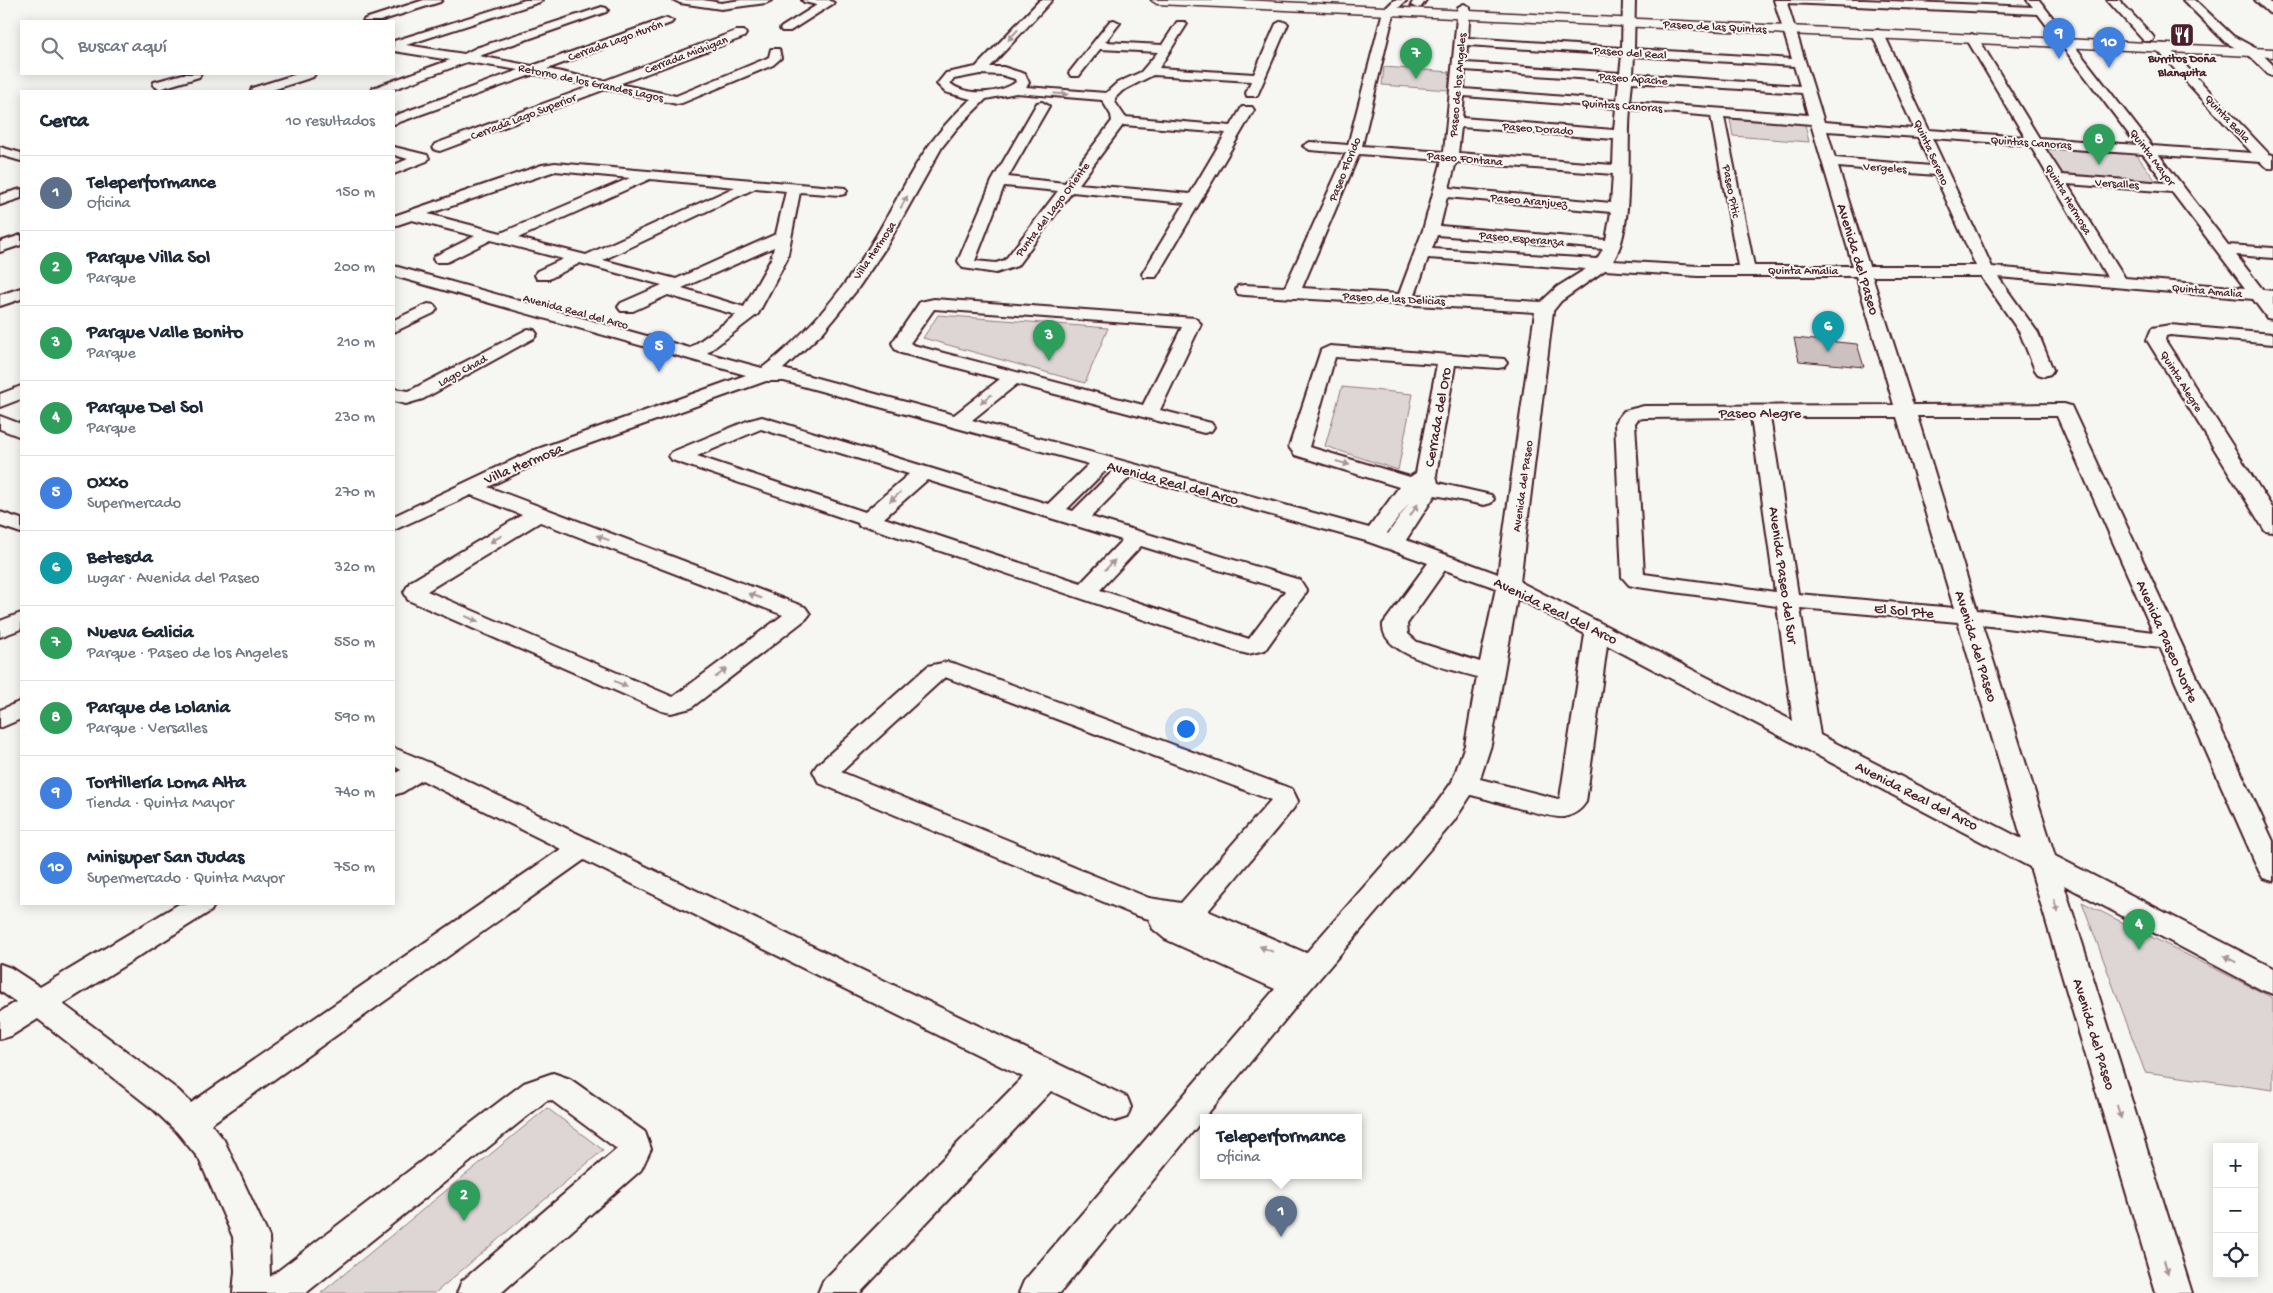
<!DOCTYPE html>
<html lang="es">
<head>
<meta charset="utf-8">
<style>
  body { margin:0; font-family:"Gochi Hand",sans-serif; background:#f6f6f7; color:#1f2937 }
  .controls { position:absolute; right:15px; bottom:15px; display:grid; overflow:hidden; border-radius:0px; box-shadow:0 2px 12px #0003 }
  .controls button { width:45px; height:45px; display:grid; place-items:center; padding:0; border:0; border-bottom:1px solid #e0e1e3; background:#fff; color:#1f2937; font:25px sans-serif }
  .you { position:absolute; left:1185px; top:728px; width:18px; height:18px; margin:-12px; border:4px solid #fff; border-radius:50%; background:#1a73e8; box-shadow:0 0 0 8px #1a73e833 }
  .badge { display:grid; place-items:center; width:32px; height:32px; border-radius:50%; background:#4a1f2b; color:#fff; font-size:16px; font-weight:700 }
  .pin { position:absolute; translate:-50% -41px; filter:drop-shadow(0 1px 2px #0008) }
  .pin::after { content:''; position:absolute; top:26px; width:18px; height:15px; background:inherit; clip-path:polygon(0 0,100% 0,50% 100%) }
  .popup { position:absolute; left:1200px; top:1114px; width:162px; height:65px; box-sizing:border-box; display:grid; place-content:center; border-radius:0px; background:#fff; filter:drop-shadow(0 1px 4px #0005); font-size:16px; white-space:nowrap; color:#747a83 }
  .popup b { font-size:19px; color:#1f2937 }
  .popup::after { content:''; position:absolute; left:50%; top:100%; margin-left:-10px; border:10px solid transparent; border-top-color:#fff }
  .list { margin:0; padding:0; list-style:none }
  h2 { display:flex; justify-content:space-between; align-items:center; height:65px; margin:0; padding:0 20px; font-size:21px }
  h2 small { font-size:16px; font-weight:400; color:#747a83 }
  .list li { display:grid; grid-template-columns:32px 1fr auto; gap:15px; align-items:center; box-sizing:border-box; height:75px; padding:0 20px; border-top:1px solid #e0e1e3 }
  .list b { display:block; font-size:19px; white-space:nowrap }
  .list p { margin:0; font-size:16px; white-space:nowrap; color:#747a83 }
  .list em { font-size:16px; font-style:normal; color:#747a83 }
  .icon { flex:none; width:28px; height:28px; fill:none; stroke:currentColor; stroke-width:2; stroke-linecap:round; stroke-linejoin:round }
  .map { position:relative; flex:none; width:2273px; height:1293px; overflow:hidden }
  .search { position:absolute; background:#fff; box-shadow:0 2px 12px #0003; left:20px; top:20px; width:375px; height:55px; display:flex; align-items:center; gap:12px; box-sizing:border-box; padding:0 18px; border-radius:0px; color:#747a83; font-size:19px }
  .panel { position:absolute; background:#fff; box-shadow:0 2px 12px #0003; left:20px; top:90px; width:375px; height:815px; border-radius:0px }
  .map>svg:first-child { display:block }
  .green { fill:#ddd6d5; stroke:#947a80 }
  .building { fill:#ccc1c0; stroke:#4a1f2b }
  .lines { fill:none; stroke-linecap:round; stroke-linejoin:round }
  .minor-casing { stroke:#4a1f2b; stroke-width:4 }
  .major-casing { stroke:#4a1f2b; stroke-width:3 }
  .minor { fill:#f6f6f2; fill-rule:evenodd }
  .major { fill:#f6f6f2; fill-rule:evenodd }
  .oneway { fill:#a99598 }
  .labels { text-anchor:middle; stroke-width:4; stroke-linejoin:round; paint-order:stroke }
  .far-street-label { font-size:12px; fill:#4a1f2b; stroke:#f6f6f2 }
  .far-poi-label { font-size:12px; font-weight:bold; fill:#4a1f2b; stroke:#f6f6f2 }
  .street-label { font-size:15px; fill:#4a1f2b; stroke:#f6f6f2 }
</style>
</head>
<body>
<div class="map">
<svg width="2273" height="1293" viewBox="0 0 2273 1293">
  <rect width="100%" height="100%" fill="#f6f6f2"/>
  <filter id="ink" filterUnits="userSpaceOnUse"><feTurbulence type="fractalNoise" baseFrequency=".02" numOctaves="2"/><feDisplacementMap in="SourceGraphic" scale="10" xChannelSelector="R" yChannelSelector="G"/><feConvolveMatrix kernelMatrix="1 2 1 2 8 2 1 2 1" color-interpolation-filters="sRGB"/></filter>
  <g filter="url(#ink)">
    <g class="green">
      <polygon points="1384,67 1450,72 1448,90 1382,85"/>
      <polygon points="1730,119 1805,124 1809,142 1733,136"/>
      <polygon points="2042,147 2136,154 2158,184 2060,176"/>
      <polygon points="938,315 1108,328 1085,383 923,338"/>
      <polygon points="1342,387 1413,394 1398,470 1325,446"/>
      <polygon points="2082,902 2273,998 2273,1090 2145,1072"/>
      <polygon points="547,1108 603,1150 435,1293 321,1293"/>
    </g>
    <polygon class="building" points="1794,338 1857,344 1864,367 1799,361"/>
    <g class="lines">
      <defs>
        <g id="minor">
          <polygon points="424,0 442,0 440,2 380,21 363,21 365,19"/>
          <polygon points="525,0 542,0 540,2 406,45 464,54 476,48 602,7 606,8 608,10 606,12 479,56 532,66 667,18 673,21 671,23 547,69 604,81 736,31 744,31 746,34 744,37 619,84 676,96 765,59 769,57 771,49 779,49 781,58 773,65 682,103 677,104 606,89 440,151 435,150 433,147 435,144 591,86 534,74 394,124 394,116 519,70 467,62 389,91 372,91 373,88 450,60 394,51 394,41"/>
          <polygon points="674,0 703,0 721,3 741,0 772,0 766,3 721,9 680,3"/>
          <polygon points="802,0 829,0 834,3 790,31 782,31 780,29 782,27 817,5 804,2"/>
          <path d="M1040 0H1052L990 67H1003L1025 74 1029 83 1026 87 1106 93 1117 83 1141 72 1158 52 1100 49 1079 76H1071L1069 73 1110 21 1114 20 1120 23 1105 42 1162 45 1177 22H1185L1187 24 1159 68 1254 74 1276 24 1282 21 1288 24 1257 96H1247L1246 93 1251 81 1153 75 1122 91 1115 98V102L1125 117 1231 126 1242 107H1252L1254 110 1156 277H1144L1142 274 1185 203 1072 192 1017 266 996 273 963 268 958 261 992 181 1037 103 1042 102 1049 106 1008 177 1065 183 1112 121 1111 115 1102 100 1016 93 986 99 957 128 942 147 886 247 856 291 823 332 783 369 954 415 1000 379 901 353 895 349 892 343 920 302 934 299 1195 318 1201 324 1160 410 1211 423 1214 427 1211 431 1204 433 1017 384 972 420 1369 528 1399 487 1295 455 1289 447 1321 350 1330 346 1504 359 1507 363 1504 367 1498 368 1455 365 1436 475 1438 483 1491 495 1494 499 1491 503 1484 505 1435 495 1406 540 1498 574 1535 312 1244 295 1238 294 1236 290 1238 286 1244 285 1285 287 1346 153 1310 150 1303 146 1310 142 1348 145 1383 11 1394 0H1407L1394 12 1362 146 1444 152 1458 7 1464 4 1470 7 1468 38 1622 48 1623 0H1635L1634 49 1792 59 1774 0H1864L2033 7 2027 0H2039L2152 146 2252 153 2158 51 2156 48 2162 44 2166 45 2269 154 2273 155V168C2267 169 2264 166 2261 162L2159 155 2228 245 2273 248V258L2236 255 2263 290 2273 291V319L2267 318 2253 299 1998 277 2038 333 2053 370 2050 374 2044 376 2038 374 2035 370 2020 333 1981 276H1872L1913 405 2064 404 2071 406 2273 841V881L2263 878 2259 871 2160 647 1982 625 2055 856 2273 968V994L2262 990 2064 885 2192 1293H2156L2030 867 1607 645 1586 802C1581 810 1574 815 1564 817 1550 819 1489 799 1471 795L1454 821 1307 993 1060 1293H1019L1024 1281 1275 989 1165 939 1153 929 1149 919 1135 915 819 783 813 771 817 765 928 666 947 662 956 664 1292 789 1298 801 1293 809 1208 911 1306 953 1434 807 1452 782 1465 745 1477 677C1453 669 1380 656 1383 624L1428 563 1366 541 1131 476 1091 517 1300 580 1307 591 1265 650 1248 654 1240 652 869 527 859 526 858 523 672 460 669 456 672 452 747 421 762 417 1048 504 1089 464 784 381H766L546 459 488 487 805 607 810 614 806 619 691 708 671 713 662 711 408 600 404 592 410 582 522 515 471 495 394 530V516L532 451 746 375 394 276V266L690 348 736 315 668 295 633 311H621L618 307 621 303 662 285 580 263 549 279H537L535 275 537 271 563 259 491 240 447 262H435L433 259 435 256 475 236 412 220 394 226V216L542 165 555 163 845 188 847 191 845 194 840 195 800 192 787 259 758 314 707 353 762 368C805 336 842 292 870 246 893 210 910 168 937 135 947 122 959 110 971 99L945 92 937 84 946 73 976 67ZM1787 3 2038 14 2137 145 2039 138 1978 38 1972 34 1966 38 2025 137 1929 130 1884 34 1878 30 1872 34 1914 129 1824 122ZM1467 45 1622 55 1620 73 1466 63ZM1634 56 1794 66 1800 86 1633 74ZM1465 70 1619 81 1617 101 1464 89ZM980 74 1002 75 1015 79 1016 82C1001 94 965 97 950 83L954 79ZM1632 82 1802 93 1808 115 1630 102ZM1464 96 1616 108 1614 130 1462 118ZM1630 109 1711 116 1738 266H1698L1613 261C1635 227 1626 151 1630 109ZM1724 117 1811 124 1853 266H1754ZM1123 125 1226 133 1190 194 1079 184ZM1461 127 1614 139 1613 165 1458 153ZM1827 131 1918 137 1931 166 1835 158ZM1932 138 2030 145 2107 277 1992 267ZM2044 147 2143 154 2165 183 2062 175ZM1359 154 1442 160 1423 230 1399 294 1302 288ZM1456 162 1613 174 1611 203 1449 188ZM1838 167 1935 175 1976 266H1869ZM555 171 630 178 501 233 428 214ZM650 179 735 187 586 255 518 238ZM2067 184 2172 192 2245 288 2125 278ZM1004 186 1058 191 1005 260 996 263 975 261ZM756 188 786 191 776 234 676 279 603 260ZM1447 197 1611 212 1606 240 1440 226ZM1437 235 1603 249 1597 259 1432 249ZM774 247 771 259 744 307 682 288ZM1428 258 1586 269 1557 287 1541 302 1415 295ZM1605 270 1698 276H1856L1894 405 1644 406 1624 411 1615 422 1622 577 1629 585 1637 587 1777 606 1793 721 1520 582 1553 311 1561 301ZM934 309 1182 327 1143 405 913 345 910 343ZM1335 357 1437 364 1416 473 1410 477 1309 447ZM1917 416H2057L2153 632 1977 610ZM1751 417 1775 592 1644 574 1635 423 1638 419 1644 418ZM1770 417H1897L1954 608 1798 594ZM761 429 909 474 865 512 697 456ZM1107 469 1113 471 1073 511 1067 509ZM927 480 1122 540 1081 583 884 518ZM1410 502 1388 534 1387 533ZM540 522 783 615 673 697 427 591ZM1141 546 1284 590 1285 591 1249 639 1100 590ZM1445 570 1496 588 1480 662 1417 642 1408 634 1407 624ZM1517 598 1585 634 1560 798 1558 799 1480 779 1491 745ZM1800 608 1958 622 2022 839 1820 735ZM945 677 1271 800 1181 903 1149 898 841 772Z"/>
          <polygon points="1414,0 1426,0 1421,7 1417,8 1411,5"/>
          <polygon points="2107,0 2119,0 2152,35 2154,38 2152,41 2144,41"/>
          <polygon points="2183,0 2195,0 2233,36 2257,49 2273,65 2273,76 2269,75 2249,55 2225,42"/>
          <polygon points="2255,0 2268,0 2273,5 2273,14 2269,13"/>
          <polygon points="183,74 201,74 199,77 159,89 153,85 154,82"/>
          <polygon points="297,74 315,74 313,77 269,91 251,91 252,88"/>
          <polygon points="0,147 21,153 21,161 0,155"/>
          <polygon points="394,147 427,155 429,158 427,161 394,174 394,165 408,159 394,155"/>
          <polygon points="21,189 21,198 0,205 0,195"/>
          <polygon points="21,235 21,245 0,252 0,242"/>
          <polygon points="21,288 21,299 0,306 0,295"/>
          <polygon points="428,304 434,305 437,309 434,313 394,332 394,320"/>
          <polygon points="2170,325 2273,334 2273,344 2170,335 2166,336 2165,340 2273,509 2273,532 2265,531 2262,526 2147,340 2152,328"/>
          <polygon points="528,329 534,330 537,334 534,338 423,399 406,404 394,401 394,389 409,391"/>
          <polygon points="21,386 21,399 0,407 0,394"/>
          <polygon points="0,416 21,424 21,437 0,429"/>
          <polygon points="0,512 21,519 21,533 0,526"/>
          <polygon points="21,613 21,629 0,637 0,621"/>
          <polygon points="21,701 21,719 0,728 0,710"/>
          <polygon points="394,748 430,763 1127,1097 1131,1107 1127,1117 1115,1121 1051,1091 860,1293 818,1293 823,1281 1023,1077 584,860 211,1124 224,1140 269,1237 270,1277 524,1083 553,1073 570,1079 645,1132 651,1149 641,1170 501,1293 457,1293 462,1281 617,1149 551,1100 546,1101 306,1293 233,1293 235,1271 233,1237 199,1159 177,1132 154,1110 38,1019 11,1036 0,1039 0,1012 16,1002 0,991 0,964 11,968 40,987 179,904 215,904 211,911 63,1004 178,1090 191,1103 561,849 422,780 403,792 394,795 394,774 401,770 394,766"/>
        </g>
        <polygon id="major" points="1151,0 1239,0 2273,49 2273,57 1157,4"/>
      </defs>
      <use href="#minor" class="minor-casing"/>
      <use href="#major" class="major-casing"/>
      <use href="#minor" class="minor"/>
      <use href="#major" class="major"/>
    </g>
    <defs><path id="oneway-solid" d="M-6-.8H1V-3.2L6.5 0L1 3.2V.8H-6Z" transform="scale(1.25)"/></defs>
    <g class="oneway">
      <use href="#oneway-solid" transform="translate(1013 35) rotate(133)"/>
      <use href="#oneway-solid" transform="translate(1061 94) rotate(4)"/>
      <use href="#oneway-solid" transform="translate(904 202) rotate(-61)"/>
      <use href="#oneway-solid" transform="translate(986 399) rotate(142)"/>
      <use href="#oneway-solid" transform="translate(1343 463) rotate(16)"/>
      <use href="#oneway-solid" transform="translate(895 497) rotate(139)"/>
      <use href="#oneway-solid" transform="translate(1414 510) rotate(-57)"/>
      <use href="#oneway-solid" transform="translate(603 538) rotate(-159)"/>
      <use href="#oneway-solid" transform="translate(496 539) rotate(149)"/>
      <use href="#oneway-solid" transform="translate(1110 565) rotate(-46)"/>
      <use href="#oneway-solid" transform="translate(755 596) rotate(-159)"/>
      <use href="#oneway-solid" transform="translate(472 619) rotate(24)"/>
      <use href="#oneway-solid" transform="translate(721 673) rotate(-37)"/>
      <use href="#oneway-solid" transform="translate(621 684) rotate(24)"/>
      <use href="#oneway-solid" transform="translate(2056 906) rotate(73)"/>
      <use href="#oneway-solid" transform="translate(1266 949) rotate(-157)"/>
      <use href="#oneway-solid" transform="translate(2230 959) rotate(-152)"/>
      <use href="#oneway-solid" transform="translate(2119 1112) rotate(73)"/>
      <use href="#oneway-solid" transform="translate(2166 1267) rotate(73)"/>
    </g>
  </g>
  <defs>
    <symbol id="restaurant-square" viewBox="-11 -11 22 22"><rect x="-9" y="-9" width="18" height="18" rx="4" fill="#4a1f2b" stroke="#f6f6f2"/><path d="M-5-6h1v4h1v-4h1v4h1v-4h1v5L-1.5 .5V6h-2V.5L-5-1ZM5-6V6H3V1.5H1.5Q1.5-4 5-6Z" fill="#fff"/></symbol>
  </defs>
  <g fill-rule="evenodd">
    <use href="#restaurant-square" x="2168" y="21" width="28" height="28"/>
  </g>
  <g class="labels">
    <g class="far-street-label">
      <text transform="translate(1715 26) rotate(3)" y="4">Paseo de las Quintas</text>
      <text transform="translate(615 40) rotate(-20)" y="4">Cerrada Lago Hurón</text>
      <text transform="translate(1630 52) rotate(4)" y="4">Paseo del Real</text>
      <text transform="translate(686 54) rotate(-21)" y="4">Cerrada Michigan</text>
      <text transform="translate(1633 78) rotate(4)" y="4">Paseo Apache</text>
      <text transform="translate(591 82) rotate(12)" y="4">Retorno de los Grandes Lagos</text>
      <text transform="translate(1457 85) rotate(-85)" y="4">Paseo de los Angeles</text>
      <text transform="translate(1622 105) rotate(4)" y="4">Quintas Canoras</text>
      <text transform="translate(523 116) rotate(-21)" y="4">Cerrada Lago Superior</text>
      <text transform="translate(2228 118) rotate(47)" y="4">Quinta Bella</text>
      <text transform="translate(1538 128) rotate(4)" y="4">Paseo Dorado</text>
      <text transform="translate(2031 142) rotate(4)" y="4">Quintas Canoras</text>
      <text transform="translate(1932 152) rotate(66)" y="4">Quinta Sereno</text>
      <text transform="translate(2153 157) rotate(53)" y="4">Quinta Mayor</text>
      <text transform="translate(1465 158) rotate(5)" y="4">Paseo FOntana</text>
      <text transform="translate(1885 167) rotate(4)" y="4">Vergeles</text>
      <text transform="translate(1344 169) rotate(-68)" y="4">Paseo Florido</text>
      <text transform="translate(2117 183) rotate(4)" y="4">Versalles</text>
      <text transform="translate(1732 191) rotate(79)" y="4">Paseo Pitic</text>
      <text transform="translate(2069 199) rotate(59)" y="4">Quinta Hermosa</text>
      <text transform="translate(1529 200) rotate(5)" y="4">Paseo Aranjuez</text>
      <text transform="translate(1052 209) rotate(-53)" y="4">Punta del Lago Oriente</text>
      <text transform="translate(1522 238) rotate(5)" y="4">Paseo Esperanza</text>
      <text transform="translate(874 250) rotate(-56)" y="4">Villa Hermosa</text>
      <text x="1803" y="274">Quinta Amalia</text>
      <text transform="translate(2207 290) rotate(5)" y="4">Quinta Amalia</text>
      <text transform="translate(1394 298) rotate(3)" y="4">Paseo de las Delicias</text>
      <text transform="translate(576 311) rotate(15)" y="4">Avenida Real del Arco</text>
      <text transform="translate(462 370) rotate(-29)" y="4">Lago Chad</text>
      <text transform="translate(2182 381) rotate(58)" y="4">Quinta Alegre</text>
      <text transform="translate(1522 486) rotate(-82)" y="4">Avenida del Paseo</text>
    </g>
    <g class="far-poi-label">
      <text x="2182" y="62">Burritos Doña<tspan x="2182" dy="14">Blanquita</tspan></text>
    </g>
    <g class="street-label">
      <text transform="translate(1859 259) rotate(73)" y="5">Avenida del Paseo</text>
      <text x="1760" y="417">Paseo Alegre</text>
      <text transform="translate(1437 417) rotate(-80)" y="5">Cerrada del Oro</text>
      <text transform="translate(523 463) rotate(-23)" y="5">Villa Hermosa</text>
      <text transform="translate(1173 482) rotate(15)" y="5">Avenida Real del Arco</text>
      <text transform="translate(1784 575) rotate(82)" y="5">Avenida Paseo del Sur</text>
      <text transform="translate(1556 610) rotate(26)" y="5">Avenida Real del Arco</text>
      <text transform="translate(1904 610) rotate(5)" y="5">El Sol Pte</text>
      <text transform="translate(2168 641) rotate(66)" y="5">Avenida Paseo Norte</text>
      <text transform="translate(1977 646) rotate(73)" y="5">Avenida del Paseo</text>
      <text transform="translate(1917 795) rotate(27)" y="5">Avenida Real del Arco</text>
      <text transform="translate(2095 1034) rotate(73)" y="5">Avenida del Paseo</text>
    </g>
  </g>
</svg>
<div class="controls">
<button>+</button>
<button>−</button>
<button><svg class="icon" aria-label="locate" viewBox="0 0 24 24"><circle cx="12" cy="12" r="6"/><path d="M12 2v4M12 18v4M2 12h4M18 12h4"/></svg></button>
</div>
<div class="you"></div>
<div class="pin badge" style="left:1281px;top:1237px;background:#5c6f8a">1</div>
<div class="popup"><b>Teleperformance</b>Oficina</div>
<div class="pin badge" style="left:464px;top:1221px;background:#2e9e5b">2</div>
<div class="pin badge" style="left:1049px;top:361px;background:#2e9e5b">3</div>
<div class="pin badge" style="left:2139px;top:950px;background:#2e9e5b">4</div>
<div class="pin badge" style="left:659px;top:372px;background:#3f7fe0">5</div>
<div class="pin badge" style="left:1828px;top:352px;background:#0f9aa8">6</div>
<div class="pin badge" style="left:1416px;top:79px;background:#2e9e5b">7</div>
<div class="pin badge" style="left:2099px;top:165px;background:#2e9e5b">8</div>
<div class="pin badge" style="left:2059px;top:59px;background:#3f7fe0">9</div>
<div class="pin badge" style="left:2109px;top:68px;background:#3f7fe0">10</div>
<div class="search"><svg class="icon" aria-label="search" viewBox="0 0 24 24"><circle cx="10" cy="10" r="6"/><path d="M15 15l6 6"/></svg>Buscar aquí</div>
<section class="panel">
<h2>Cerca<small>10 resultados</small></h2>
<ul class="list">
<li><span class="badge" style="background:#5c6f8a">1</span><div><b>Teleperformance</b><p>Oficina</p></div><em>150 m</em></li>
<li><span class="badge" style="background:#2e9e5b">2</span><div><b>Parque Villa Sol</b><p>Parque</p></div><em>200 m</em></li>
<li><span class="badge" style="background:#2e9e5b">3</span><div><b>Parque Valle Bonito</b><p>Parque</p></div><em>210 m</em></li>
<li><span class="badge" style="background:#2e9e5b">4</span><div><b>Parque Del Sol</b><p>Parque</p></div><em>230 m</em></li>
<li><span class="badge" style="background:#3f7fe0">5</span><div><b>Oxxo</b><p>Supermercado</p></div><em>270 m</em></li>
<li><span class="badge" style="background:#0f9aa8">6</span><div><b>Betesda</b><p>Lugar · Avenida del Paseo</p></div><em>320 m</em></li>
<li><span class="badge" style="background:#2e9e5b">7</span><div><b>Nueva Galicia</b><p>Parque · Paseo de los Angeles</p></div><em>550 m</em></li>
<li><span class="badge" style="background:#2e9e5b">8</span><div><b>Parque de Lolania</b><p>Parque · Versalles</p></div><em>590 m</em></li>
<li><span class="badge" style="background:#3f7fe0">9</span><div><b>Tortillería Loma Alta</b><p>Tienda · Quinta Mayor</p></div><em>740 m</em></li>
<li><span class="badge" style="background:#3f7fe0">10</span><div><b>Minisuper San Judas</b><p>Supermercado · Quinta Mayor</p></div><em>750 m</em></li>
</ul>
</section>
</div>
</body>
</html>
